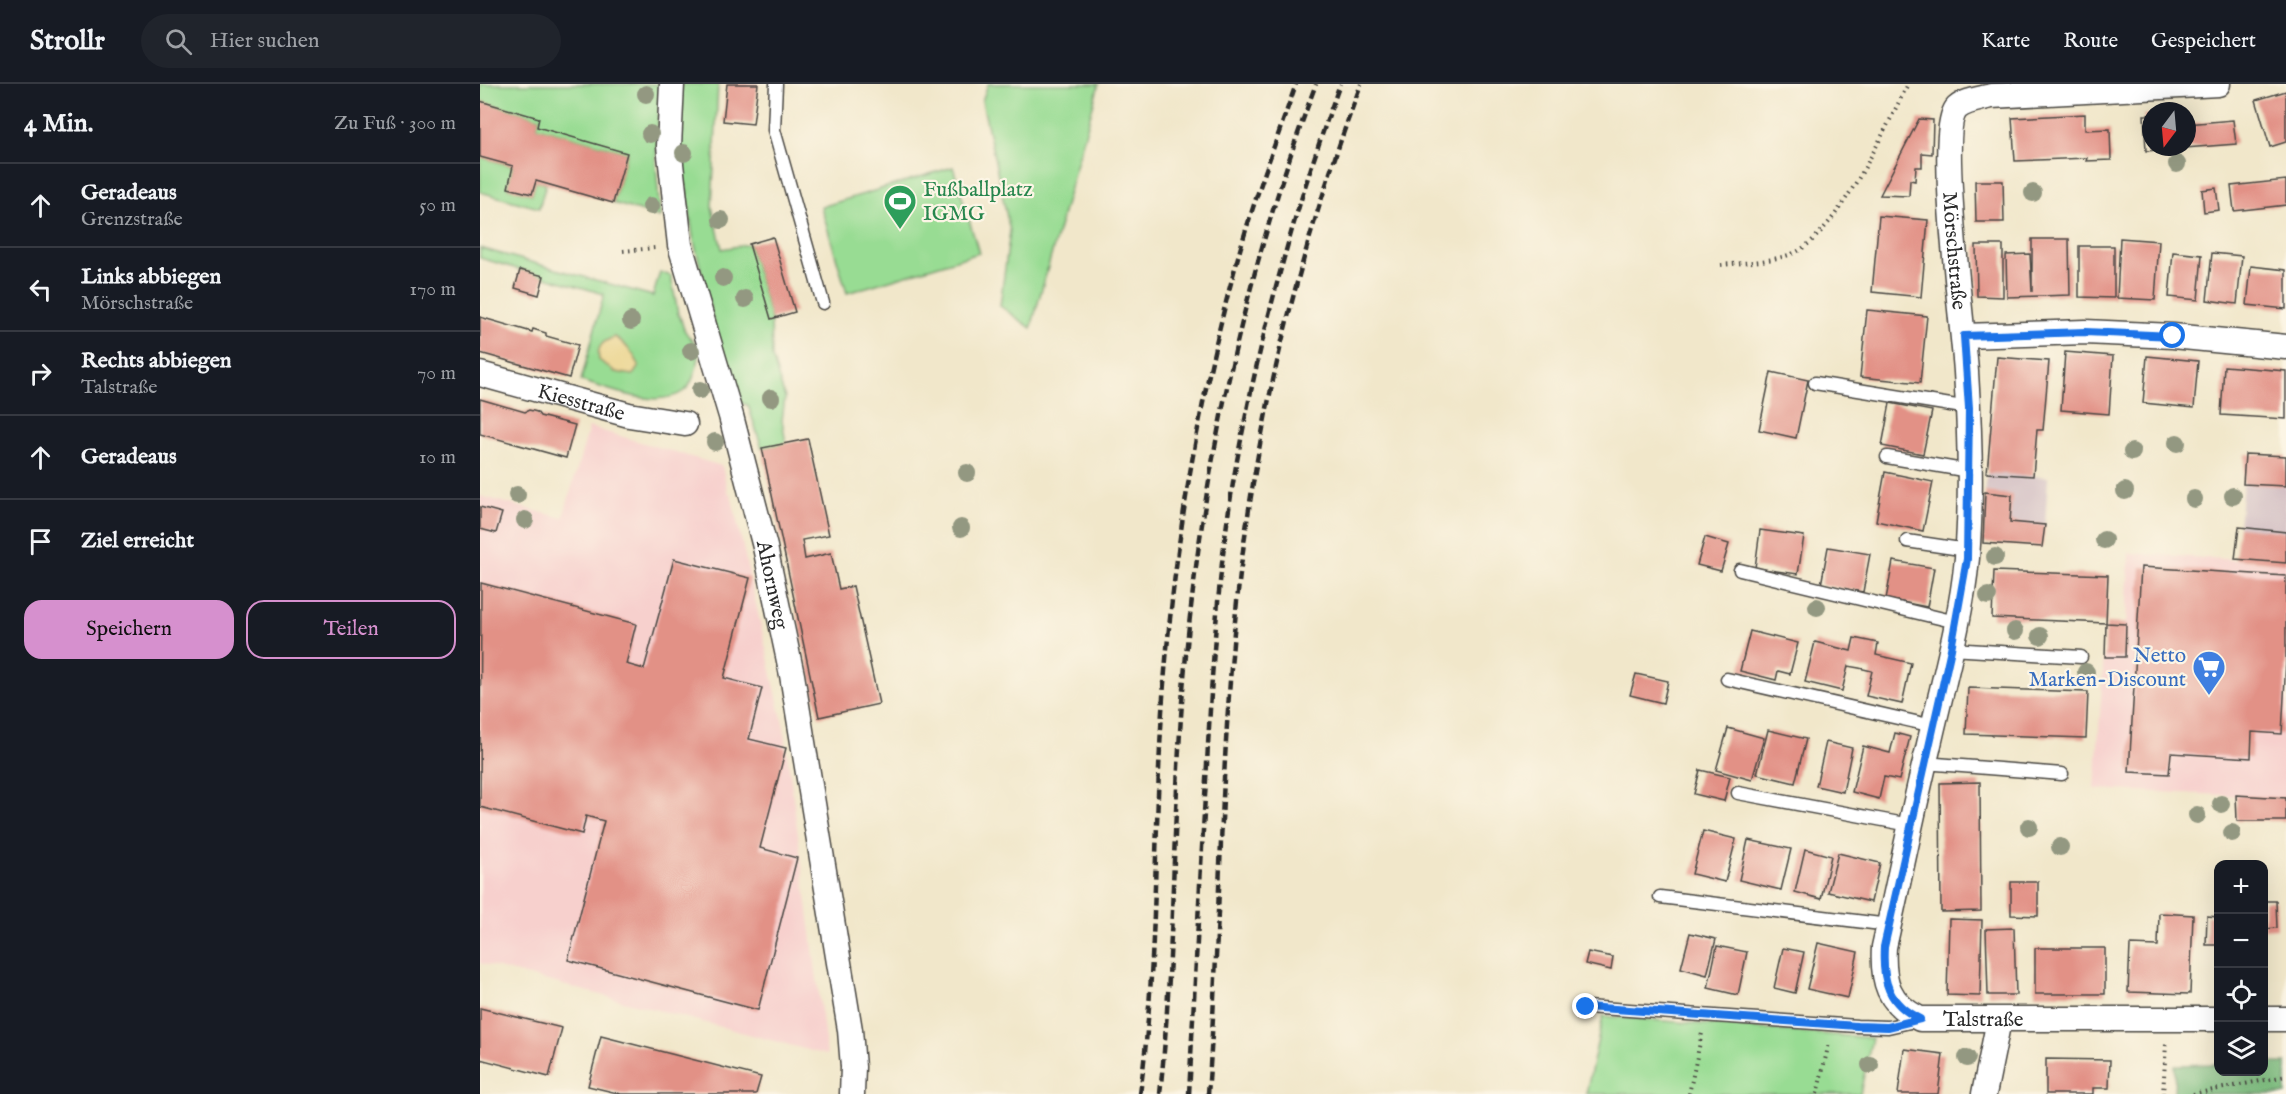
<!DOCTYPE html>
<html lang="de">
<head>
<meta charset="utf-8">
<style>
  body { margin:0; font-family:"IM FELL English",serif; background:#20242c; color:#f1f3f6 }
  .controls { position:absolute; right:18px; bottom:18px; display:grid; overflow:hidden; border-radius:12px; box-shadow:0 6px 24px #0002 }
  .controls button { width:54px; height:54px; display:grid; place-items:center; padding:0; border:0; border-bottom:2px solid #363941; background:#171b24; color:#f1f3f6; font:30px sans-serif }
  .compass { position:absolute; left:1662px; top:18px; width:54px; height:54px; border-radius:50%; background:#171b24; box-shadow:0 6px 24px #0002; rotate:196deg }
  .stop { position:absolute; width:18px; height:18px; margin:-14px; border:4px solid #1a73e8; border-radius:50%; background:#fff }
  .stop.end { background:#1a73e8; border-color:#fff; box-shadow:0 2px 6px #0008 }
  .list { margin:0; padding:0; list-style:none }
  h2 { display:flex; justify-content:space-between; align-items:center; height:78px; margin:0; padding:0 24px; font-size:26px }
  h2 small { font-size:20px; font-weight:400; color:#9ea1a6 }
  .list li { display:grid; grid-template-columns:39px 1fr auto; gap:18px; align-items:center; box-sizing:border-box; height:84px; padding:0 24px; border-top:2px solid #363941 }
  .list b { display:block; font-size:22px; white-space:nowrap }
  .list p { margin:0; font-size:20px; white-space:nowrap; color:#9ea1a6 }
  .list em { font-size:20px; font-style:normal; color:#9ea1a6 }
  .actions { display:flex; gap:12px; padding:18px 24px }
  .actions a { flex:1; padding:14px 0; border:2px solid #d690ce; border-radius:18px; text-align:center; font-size:21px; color:#d690ce }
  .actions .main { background:#d690ce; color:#111 }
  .icon { flex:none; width:33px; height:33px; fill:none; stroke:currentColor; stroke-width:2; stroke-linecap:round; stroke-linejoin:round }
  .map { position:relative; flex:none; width:1806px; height:1010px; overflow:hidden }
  header { display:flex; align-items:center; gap:36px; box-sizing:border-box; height:84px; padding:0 30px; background:#171b24; border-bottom:2px solid #363941 }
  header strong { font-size:28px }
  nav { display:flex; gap:33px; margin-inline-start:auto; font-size:21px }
  .search { width:420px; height:54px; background:#20242c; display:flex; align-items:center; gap:15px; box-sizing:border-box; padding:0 21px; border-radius:33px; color:#9ea1a6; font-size:22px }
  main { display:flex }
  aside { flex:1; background:#171b24 }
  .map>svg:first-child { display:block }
  .built { fill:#f7d0cd }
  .industrial { fill:#d2bec3 }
  .green { fill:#98dc93; stroke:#62845f; stroke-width:1.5 }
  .forest { fill:#7abc7d; stroke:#527454; stroke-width:1.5 }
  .sand { fill:#eeda9e; stroke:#8c8264; stroke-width:1.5 }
  .building { fill:#e29186 }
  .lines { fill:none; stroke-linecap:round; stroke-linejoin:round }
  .service-casing { stroke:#494743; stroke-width:15 }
  .minor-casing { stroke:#494743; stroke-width:27 }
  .path { stroke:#494743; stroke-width:4; stroke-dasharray:1.5 4.5; stroke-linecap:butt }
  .service { stroke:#fff; stroke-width:12 }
  .minor { stroke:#fff; stroke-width:24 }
  .rail { stroke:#2b2b2b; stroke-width:4.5; stroke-dasharray:9 4.5; stroke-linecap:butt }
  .tree { fill:#939881 }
  .route { stroke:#1a73e8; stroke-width:8 }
  .labels { text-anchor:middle; stroke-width:4.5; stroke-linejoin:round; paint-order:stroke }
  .leisure-label { font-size:21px; fill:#27864d; stroke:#fcf5e5; text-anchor:start }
  .street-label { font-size:21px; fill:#2b2b2b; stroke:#fcf5e5 }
  .shop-label { font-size:21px; fill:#366cbe; stroke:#fcf5e5; text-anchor:end }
</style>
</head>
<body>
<header>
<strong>Strollr</strong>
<div class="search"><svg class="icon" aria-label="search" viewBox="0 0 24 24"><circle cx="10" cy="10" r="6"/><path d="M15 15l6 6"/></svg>Hier suchen</div>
<nav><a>Karte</a><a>Route</a><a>Gespeichert</a></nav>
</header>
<main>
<aside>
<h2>4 Min.<small>Zu Fuß · 300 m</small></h2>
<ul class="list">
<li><svg class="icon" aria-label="ahead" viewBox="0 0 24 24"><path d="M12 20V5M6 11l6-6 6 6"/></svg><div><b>Geradeaus</b><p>Grenzstraße</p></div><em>50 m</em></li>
<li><svg class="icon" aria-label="left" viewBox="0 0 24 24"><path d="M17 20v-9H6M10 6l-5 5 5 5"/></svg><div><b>Links abbiegen</b><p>Mörschstraße</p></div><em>170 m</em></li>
<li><svg class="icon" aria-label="right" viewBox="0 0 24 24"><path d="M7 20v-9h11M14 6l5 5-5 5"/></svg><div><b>Rechts abbiegen</b><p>Talstraße</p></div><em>70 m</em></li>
<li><svg class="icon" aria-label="ahead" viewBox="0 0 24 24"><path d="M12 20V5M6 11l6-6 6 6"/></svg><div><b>Geradeaus</b></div><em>10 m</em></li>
<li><svg class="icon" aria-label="arrive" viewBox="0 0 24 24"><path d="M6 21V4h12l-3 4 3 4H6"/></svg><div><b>Ziel erreicht</b></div></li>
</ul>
<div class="actions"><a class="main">Speichern</a><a>Teilen</a></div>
</aside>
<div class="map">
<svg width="1806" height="1010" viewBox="0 0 1806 1010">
  <rect width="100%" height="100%" fill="#fcf5e5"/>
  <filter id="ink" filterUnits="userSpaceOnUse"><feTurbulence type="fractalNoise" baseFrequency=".0167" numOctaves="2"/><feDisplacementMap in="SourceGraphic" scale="12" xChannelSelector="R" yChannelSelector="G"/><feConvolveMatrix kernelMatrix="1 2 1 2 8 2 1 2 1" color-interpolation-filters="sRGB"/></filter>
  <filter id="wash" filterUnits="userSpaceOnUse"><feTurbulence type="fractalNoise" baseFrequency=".008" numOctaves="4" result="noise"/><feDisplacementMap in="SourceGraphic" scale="24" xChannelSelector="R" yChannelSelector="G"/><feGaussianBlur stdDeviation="1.35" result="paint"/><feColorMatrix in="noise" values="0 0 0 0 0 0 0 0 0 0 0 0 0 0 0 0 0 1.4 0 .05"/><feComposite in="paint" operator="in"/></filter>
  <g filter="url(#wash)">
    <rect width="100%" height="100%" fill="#f1e7ca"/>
    <g class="built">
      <polygon points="109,343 242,382 248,409 251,410 304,644 347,971 0,879 0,412 83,434"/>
      <polygon points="1649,469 1806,479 1806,714 1615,705 1626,539 1646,539"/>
    </g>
    <g class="industrial">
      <polygon points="1507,389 1568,393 1565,441 1530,438 1532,411 1505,408"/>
      <polygon points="1763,400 1806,402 1806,448 1759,443"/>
    </g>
    <g class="green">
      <polygon points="0,0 180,0 176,80 180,133 133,119 147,69 57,43 59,34 0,17"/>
      <polygon points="201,0 238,0 232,123 242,165 269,160 291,235 292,273 305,314 302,336 306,360 282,364 268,321 256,318 252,315 213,153 206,102 197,70"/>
      <polygon points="508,0 619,0 551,244 520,222 530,147 502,17"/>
      <polygon points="0,73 33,82 28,104 52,110 56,97 66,100 59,124 0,108"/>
      <polygon points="473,83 499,169 367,209 341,123"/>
      <path d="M0 164 173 212 180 188 191 192 198 230C203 236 201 241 205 247 212 260 223 259 218 278 215 288 212 301 204 307 177 326 130 305 101 297L124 210 0 174Z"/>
      <polygon points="1123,932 1392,954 1380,1010 1106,1010"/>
    </g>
    <polygon class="forest" points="1784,979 1806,979 1806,1010 1694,1010 1695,981 1738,980 1738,988 1784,988"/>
    <path class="sand" d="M135 253C144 258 156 272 159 282L153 291 135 288 119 276C116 262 123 257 135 253Z"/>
    <g id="blocks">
      <g class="building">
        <polygon points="247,0 278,0 273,40 243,37"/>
        <polygon points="1806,7 1806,58 1790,63 1776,16"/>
        <polygon points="0,17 59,34 57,43 147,69 133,119 56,97 52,110 28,104 33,82 0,73"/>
        <polygon points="1605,30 1605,46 1630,45 1631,76 1606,77 1607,74 1535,77 1532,34"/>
        <polygon points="1664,31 1671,31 1671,63 1707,63 1707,40 1753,36 1756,60 1666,67"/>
        <polygon points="1439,35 1453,36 1452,70 1442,69 1442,83 1436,83 1435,97 1430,96 1429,112 1400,111"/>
        <polygon points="1806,96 1806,121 1754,127 1751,102"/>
        <polygon points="1495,97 1523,97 1524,138 1496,138"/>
        <polygon points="1736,104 1739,126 1724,128 1722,106"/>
        <polygon points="1399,132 1448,136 1441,213 1392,208"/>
        <polygon points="293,153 315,228 291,235 269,160"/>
        <polygon points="1640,154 1679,157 1675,216 1637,214"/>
        <polygon points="1552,155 1589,155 1590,211 1527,213 1526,171 1550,170 1552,208"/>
        <polygon points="1496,161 1523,161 1523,213 1497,212"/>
        <polygon points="1599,162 1634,162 1634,214 1599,213"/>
        <polygon points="1693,168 1722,171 1718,216 1689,213"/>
        <polygon points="1732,169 1762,172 1757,220 1727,216"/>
        <polygon points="1771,182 1806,186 1806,225 1767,221"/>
        <polygon points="40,186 64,192 59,211 35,204"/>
        <polygon points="1387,226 1447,232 1440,299 1380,293"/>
        <polygon points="0,233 52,248 53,245 66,249 66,252 98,261 89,294 0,269"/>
        <polygon points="1585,268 1633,272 1629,330 1581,326"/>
        <polygon points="1667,272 1718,277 1714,324 1663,319"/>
        <polygon points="1517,273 1569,277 1563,346 1557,346 1553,392 1507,389"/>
        <polygon points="1744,282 1806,287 1806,335 1741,331"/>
        <polygon points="1291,288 1328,296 1316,354 1279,346"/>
        <polygon points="0,315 45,328 49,326 57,328 60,332 95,341 86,374 0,350"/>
        <polygon points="1410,319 1452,327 1443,370 1402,362"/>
        <polygon points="328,355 349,451 322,456 325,475 351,469 359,505 373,502 399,620 339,633 282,364"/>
        <polygon points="1765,370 1806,372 1806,402 1763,400"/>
        <polygon points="1405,388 1453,398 1443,447 1396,437"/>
        <polygon points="1505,408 1532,411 1530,438 1565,441 1562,463 1503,459"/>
        <polygon points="0,423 22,429 16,449 0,445"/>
        <polygon points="1759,443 1806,448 1806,479 1755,475"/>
        <polygon points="1280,446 1324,452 1318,490 1275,484"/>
        <polygon points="1225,453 1249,460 1241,487 1217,481"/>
        <polygon points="1348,463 1390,470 1383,508 1341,501"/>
        <polygon points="194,475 270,494 244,594 282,604 269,655 306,664 280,764 317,774 278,926 88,876 124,737 106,732 102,750 0,723 1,499 156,540 146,580 164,585"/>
        <polygon points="1413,477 1454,484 1447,523 1406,515"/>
        <polygon points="1661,483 1806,492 1806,576 1802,650 1772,648 1771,674 1691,669 1689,690 1649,688"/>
        <polygon points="1514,487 1628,491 1626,539 1646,540 1645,573 1625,573 1626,539 1512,534"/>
        <polygon points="1270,547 1318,559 1310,590 1298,587 1296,596 1260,587"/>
        <polygon points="1374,554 1398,559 1396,571 1431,579 1422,620 1386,612 1392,587 1379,584 1368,582 1362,607 1325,598 1335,558 1371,567"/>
        <polygon points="1156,590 1188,597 1183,619 1150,611"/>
        <polygon points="1488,604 1608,608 1606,654 1486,650"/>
        <polygon points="1248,644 1284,654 1272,696 1236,686"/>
        <polygon points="1288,646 1326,655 1315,699 1277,690"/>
        <polygon points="1415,649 1430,653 1419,696 1404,693 1399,715 1372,708 1383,662 1410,669"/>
        <polygon points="1346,658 1372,664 1363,708 1336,702"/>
        <polygon points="1220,686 1250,693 1244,717 1214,710"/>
        <polygon points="1500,698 1501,827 1461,828 1460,699"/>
        <polygon points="1756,711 1806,714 1806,737 1757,737"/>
        <polygon points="1223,747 1256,755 1245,798 1212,790"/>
        <polygon points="1268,756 1311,765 1301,806 1259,796"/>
        <polygon points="1325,765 1351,772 1341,815 1315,808"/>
        <polygon points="1358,769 1400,779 1391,818 1348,808"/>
        <polygon points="1531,798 1558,798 1558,832 1531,831"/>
        <polygon points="1784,817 1796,817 1797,844 1784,845"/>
        <polygon points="1679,829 1713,831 1710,910 1648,908 1650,861 1678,862"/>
        <polygon points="1727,832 1738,833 1738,861 1726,861"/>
        <polygon points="1469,835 1502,836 1500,912 1467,911"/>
        <polygon points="1534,844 1536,911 1508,911 1506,845"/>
        <polygon points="1210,849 1236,855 1227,891 1201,884"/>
        <polygon points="1338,859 1378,868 1368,914 1327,905"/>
        <polygon points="1237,862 1267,868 1258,911 1228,904"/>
        <polygon points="1303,864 1324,868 1315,909 1294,904"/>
        <rect x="1555" y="864" width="70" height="46"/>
        <polygon points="1108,868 1133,873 1131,886 1105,880"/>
        <polygon points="0,924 82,944 69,993 0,975"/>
        <polygon points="121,952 281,993 276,1010 141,1010 108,1002"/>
        <polygon points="1424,965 1463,970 1458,1010 1418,1010"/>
        <polygon points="1566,975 1630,976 1629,1004 1613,1004 1613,1010 1566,1010"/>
      </g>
    </g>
  </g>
  <g filter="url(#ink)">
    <use href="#blocks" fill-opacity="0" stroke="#494743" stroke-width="1.5"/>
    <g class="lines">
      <defs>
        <g id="service">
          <polyline points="296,0 294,46 343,219"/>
          <polyline points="1335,299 1489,324"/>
          <polyline points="1407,373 1489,387"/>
          <polyline points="1427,457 1487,466"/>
          <polyline points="1260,486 1476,538"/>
          <polyline points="1471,565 1601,573"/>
          <polyline points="1247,595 1453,642"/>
          <polyline points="1444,679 1582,690"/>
          <polyline points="1258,709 1430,741"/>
          <polyline points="1180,813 1409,841"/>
          <polyline points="1106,923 1377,942 1408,943 1439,936"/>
        </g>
        <g id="minor">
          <path id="s1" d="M192 0 189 62 200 161 251 332 285 463 312 591 370 946 373 983 372 1010"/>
          <path id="s2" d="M1738 0 1511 12C1501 15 1486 16 1477 24 1456 45 1484 249 1486 288 1490 350 1492 413 1487 474 1481 538 1462 602 1448 665 1432 731 1419 797 1404 863 1402 897 1408 920 1440 935H1738"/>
          <polyline points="1484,252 1605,248 1693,252 1806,263"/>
          <path id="s3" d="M0 290 149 331 205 340"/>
          <polyline points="1784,935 1806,935"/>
          <polyline points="1504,1010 1519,936"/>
        </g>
      </defs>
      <use href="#service" class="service-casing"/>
      <use href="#minor" class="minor-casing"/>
      <g class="path">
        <polyline points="143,167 175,164"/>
        <path d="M1241 181C1262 179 1300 177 1318 167 1361 142 1405 45 1428 0"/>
        <polyline points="1209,1010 1222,949"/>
        <polyline points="1337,1010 1349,959"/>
        <polyline points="1683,1010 1686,960"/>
        <polyline points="1713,1010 1806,992"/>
      </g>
      <use href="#service" class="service"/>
      <use href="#minor" class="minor"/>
      <g class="rail">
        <path d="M660 1010C679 870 673 728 685 587 697 445 721 304 760 166 776 110 797 55 816 0"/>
        <path d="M680 1010C695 868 692 724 705 582 723 382 765 188 836 0"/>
        <path d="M709 1010C715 900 720 790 727 680 732 584 738 488 754 393 778 259 813 128 860 0"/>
        <path d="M728 1010C741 837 740 662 760 490 781 318 821 162 881 0"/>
      </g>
    </g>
    <g class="tree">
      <circle cx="166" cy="10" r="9"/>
      <circle cx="170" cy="50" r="9"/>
      <circle cx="204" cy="69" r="9"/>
      <circle cx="1697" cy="80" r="9"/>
      <circle cx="1553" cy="109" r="9"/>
      <circle cx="171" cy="122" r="9"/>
      <circle cx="241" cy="136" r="9"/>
      <circle cx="243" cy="194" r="9"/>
      <circle cx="265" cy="215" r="9"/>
      <circle cx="151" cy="237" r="9"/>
      <circle cx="211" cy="267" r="9"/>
      <circle cx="220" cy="306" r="9"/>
      <circle cx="291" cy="314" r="9"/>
      <circle cx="235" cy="358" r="9"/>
      <circle cx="1697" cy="359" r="9"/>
      <circle cx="1652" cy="368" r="9"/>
      <circle cx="487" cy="389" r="9"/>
      <circle cx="1645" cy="407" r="9"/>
      <circle cx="37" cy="411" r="9"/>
      <circle cx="1753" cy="412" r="9"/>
      <circle cx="1714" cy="415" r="9"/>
      <circle cx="45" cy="436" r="9"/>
      <circle cx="481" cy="444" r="9"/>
      <circle cx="1624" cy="456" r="9"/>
      <circle cx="1515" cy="473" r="9"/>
      <circle cx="1508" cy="512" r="9"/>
      <circle cx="1337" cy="523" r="9"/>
      <circle cx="1535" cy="547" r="9"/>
      <circle cx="1560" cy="552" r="9"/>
      <circle cx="1606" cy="588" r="9"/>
      <circle cx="1741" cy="720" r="9"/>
      <circle cx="1717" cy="731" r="9"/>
      <circle cx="1549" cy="743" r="9"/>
      <circle cx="1752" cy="749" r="9"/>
      <circle cx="1580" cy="763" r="9"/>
      <circle cx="1487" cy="974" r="9"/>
      <circle cx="1390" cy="981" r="9"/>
    </g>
  </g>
  <g class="lines" filter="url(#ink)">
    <path class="route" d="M1106 923 1377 942 1408 943 1440 935C1408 920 1402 897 1404 863L1471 565 1487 475 1489 324 1484 252 1605 248 1693 252"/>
  </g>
  <defs>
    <symbol id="stadium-pin" viewBox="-11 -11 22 30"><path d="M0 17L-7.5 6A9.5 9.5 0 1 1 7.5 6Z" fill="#2e9e5b" stroke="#fcf5e5"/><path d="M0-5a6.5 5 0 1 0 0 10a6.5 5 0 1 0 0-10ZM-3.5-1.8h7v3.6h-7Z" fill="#fff"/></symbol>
    <symbol id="supermarket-pin" viewBox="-11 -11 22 30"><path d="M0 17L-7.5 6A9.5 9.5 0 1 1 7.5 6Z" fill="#3f7fe0" stroke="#fcf5e5"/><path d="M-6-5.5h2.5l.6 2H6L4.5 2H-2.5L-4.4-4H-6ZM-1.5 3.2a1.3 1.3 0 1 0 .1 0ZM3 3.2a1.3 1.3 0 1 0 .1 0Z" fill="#fff"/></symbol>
  </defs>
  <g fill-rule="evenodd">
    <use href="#stadium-pin" x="401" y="98" width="38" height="52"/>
    <use href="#supermarket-pin" x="1710" y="564" width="38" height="52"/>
  </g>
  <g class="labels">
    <g class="leisure-label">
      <text x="443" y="112">Fußballplatz<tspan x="443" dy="24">IGMG</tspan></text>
    </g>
    <g class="street-label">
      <text dy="7" stroke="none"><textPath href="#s2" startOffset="408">Mörschstraße</textPath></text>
      <text dy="7" stroke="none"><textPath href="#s3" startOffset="105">Kiesstraße</textPath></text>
      <text dy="7" stroke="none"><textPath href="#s1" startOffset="514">Ahornweg</textPath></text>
      <text dy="7" stroke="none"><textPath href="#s2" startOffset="1264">Talstraße</textPath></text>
    </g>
    <g class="shop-label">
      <text x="1706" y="578">Netto<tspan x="1706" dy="24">Marken-Discount</tspan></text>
    </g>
  </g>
</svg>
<div class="controls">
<button>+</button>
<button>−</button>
<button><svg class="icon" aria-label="locate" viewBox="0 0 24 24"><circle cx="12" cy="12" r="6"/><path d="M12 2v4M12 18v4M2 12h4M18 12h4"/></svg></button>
<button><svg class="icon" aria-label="layers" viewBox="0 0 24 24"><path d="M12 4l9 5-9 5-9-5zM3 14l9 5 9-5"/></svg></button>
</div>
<svg class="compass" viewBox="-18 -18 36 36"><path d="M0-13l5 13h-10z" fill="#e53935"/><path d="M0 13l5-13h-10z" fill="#9ea1a6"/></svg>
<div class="stop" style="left:1693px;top:252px"></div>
<div class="stop end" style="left:1106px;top:923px"></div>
</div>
</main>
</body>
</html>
